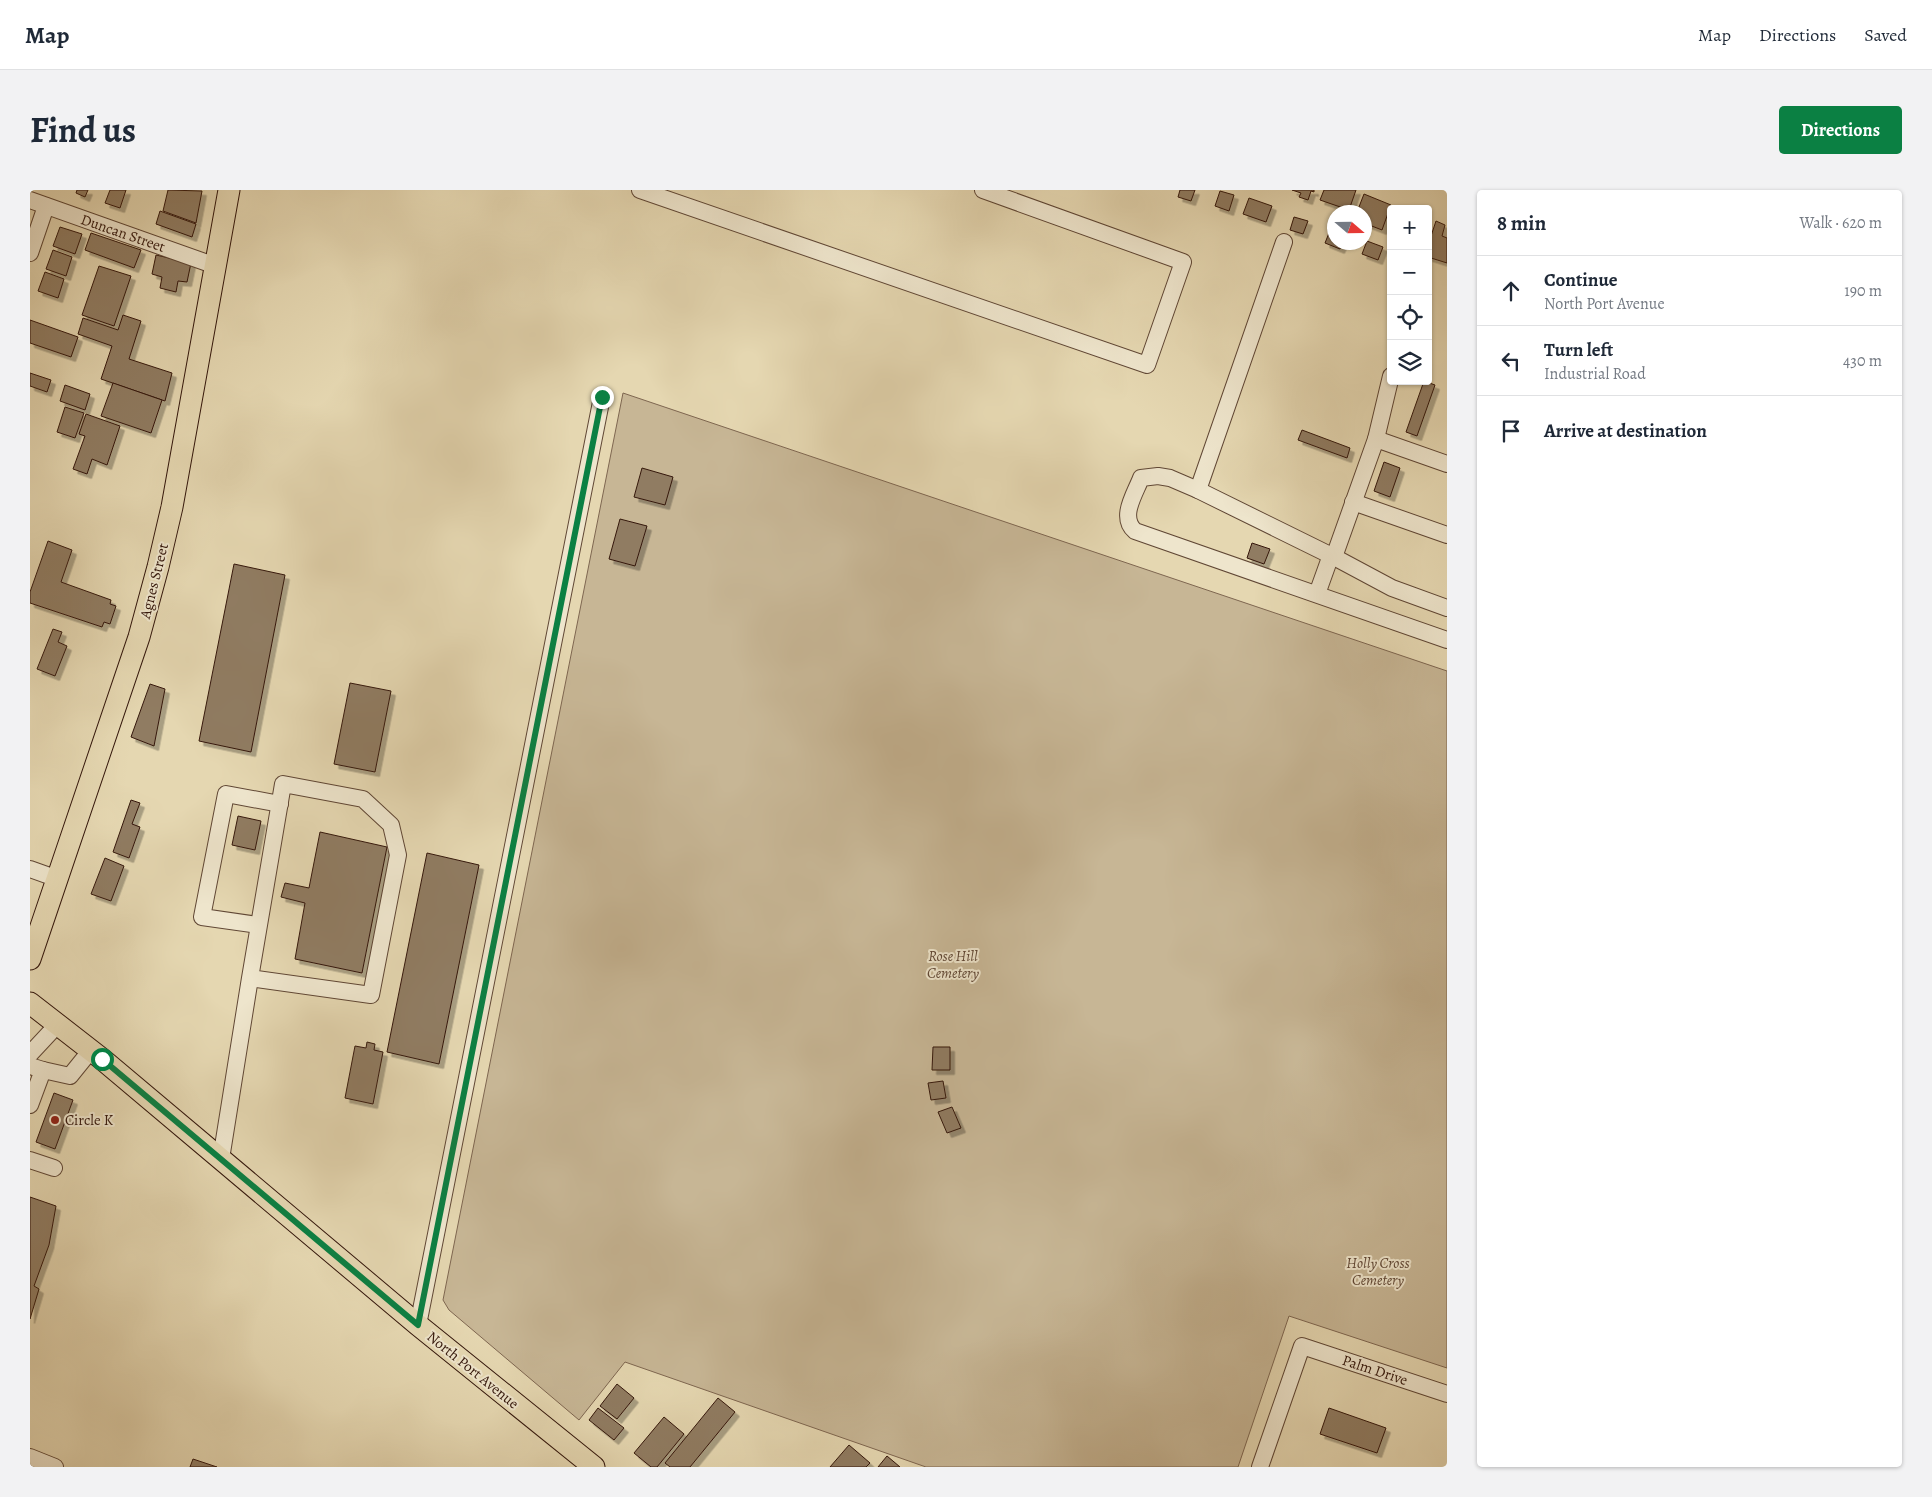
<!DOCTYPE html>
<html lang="en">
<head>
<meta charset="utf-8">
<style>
  body { margin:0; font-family:Alegreya,serif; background:#f2f2f3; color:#1f2937 }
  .controls { position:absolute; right:15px; top:15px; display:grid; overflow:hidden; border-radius:5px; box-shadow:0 1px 4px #0004 }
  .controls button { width:45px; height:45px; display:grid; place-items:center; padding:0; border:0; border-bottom:1px solid #e0e1e3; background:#fff; color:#1f2937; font:25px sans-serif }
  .compass { position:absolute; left:1297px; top:15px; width:45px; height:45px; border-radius:50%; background:#fff; box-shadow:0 1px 4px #0004; rotate:110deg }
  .stop { position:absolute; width:15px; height:15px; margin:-11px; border:4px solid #0b8043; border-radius:50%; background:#fff }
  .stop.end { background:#0b8043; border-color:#fff; box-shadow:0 1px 5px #0008 }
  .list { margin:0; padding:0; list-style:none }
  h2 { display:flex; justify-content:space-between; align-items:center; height:65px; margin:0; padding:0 20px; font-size:21px }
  h2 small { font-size:16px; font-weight:400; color:#747a83 }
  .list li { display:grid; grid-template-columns:32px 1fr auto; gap:15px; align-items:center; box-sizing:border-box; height:70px; padding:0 20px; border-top:1px solid #e0e1e3 }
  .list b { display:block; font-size:19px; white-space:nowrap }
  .list p { margin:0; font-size:16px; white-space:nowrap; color:#747a83 }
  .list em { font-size:16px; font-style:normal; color:#747a83 }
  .icon { flex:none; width:28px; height:28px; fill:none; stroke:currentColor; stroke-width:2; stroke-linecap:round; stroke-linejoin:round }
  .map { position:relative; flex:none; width:1417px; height:1277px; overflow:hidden; border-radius:5px }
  header { display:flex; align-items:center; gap:30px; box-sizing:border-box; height:70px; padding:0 25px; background:#fff; border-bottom:1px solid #e0e1e3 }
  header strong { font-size:24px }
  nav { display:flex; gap:28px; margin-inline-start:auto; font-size:18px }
  .intro { display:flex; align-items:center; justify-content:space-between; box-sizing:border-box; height:120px; padding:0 30px }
  h1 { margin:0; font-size:35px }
  .button { padding:12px 22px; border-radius:5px; background:#0b8043; color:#fff; font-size:18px; font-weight:700 }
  main { display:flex; gap:30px; padding:0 30px }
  aside { flex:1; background:#fff; border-radius:5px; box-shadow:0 1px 4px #0004 }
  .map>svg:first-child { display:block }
  .green { fill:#c7b695; stroke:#7e6650 }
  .building { fill:#907b62; stroke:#34170c; filter:url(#shadow) }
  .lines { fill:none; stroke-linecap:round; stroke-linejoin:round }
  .minor-casing { stroke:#604735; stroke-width:18 }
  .major-casing { stroke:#34170c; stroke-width:23 }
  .minor { stroke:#eee5cc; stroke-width:16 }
  .major { stroke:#e5d7b1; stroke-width:21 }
  .route { stroke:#0b8043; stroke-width:6 }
  .poi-dot { fill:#8f2418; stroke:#eee5cc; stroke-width:2 }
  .labels { text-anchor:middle; stroke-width:4; stroke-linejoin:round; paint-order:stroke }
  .street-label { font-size:15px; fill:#34170c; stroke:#eee5cc }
  .park-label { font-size:15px; font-style:italic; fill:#604735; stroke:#eee5cc }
  .poi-label { font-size:15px; fill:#34170c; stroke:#eee5cc; text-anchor:start }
</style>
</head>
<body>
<header>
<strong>Map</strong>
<nav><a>Map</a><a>Directions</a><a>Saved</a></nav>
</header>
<div class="intro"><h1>Find us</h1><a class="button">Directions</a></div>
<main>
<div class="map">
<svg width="1417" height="1277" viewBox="0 0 1417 1277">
  <defs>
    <filter id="shadow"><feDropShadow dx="4.5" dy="4.5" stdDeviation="0" flood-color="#0004"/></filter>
  </defs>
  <rect width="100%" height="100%" fill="#e5d7b1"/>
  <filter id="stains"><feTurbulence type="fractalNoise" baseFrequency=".004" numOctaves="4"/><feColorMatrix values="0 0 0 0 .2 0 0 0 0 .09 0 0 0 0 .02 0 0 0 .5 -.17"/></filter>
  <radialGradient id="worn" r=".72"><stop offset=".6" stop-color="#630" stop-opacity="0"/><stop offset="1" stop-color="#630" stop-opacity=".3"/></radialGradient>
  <polygon class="green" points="593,203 1417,481 1417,1178 1259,1126 1208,1277 896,1277 595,1172 549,1230 419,1120 413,1110"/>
  <g class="building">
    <polygon points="47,0 58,0 55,7 46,3"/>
    <polygon points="80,0 96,0 90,18 75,13"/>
    <polygon points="138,0 172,1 166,33 133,21"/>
    <polygon points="1150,0 1165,0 1161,11 1148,7"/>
    <polygon points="1262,0 1284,0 1284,2 1281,1 1278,10 1269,7 1271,3"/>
    <polygon points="1294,0 1326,0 1319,20 1290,10"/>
    <polygon points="1190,1 1204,5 1199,21 1185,16"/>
    <polygon points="1334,4 1361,15 1352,40 1334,33 1334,22 1327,22"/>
    <polygon points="1219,8 1242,16 1236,32 1213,24"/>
    <polygon points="130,21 166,34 162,47 126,34"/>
    <polygon points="1264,27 1278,31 1273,44 1260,40"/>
    <polygon points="1406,31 1415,35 1412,46 1417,48 1417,73 1398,67 1398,55"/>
    <polygon points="30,37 52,44 45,64 23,56"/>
    <polygon points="1301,38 1304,39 1304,52 1313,52 1310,59 1295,53"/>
    <polygon points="61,43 111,60 104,78 55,60"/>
    <polygon points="1337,51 1353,57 1348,70 1332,64"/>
    <polygon points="23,60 42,67 36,86 16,79"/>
    <polygon points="126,65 161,73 157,92 148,91 146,102 130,98 132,87 122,84"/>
    <polygon points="69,76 101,86 84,136 52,125"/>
    <polygon points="15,82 34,89 28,108 8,101"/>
    <polygon points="93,125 111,131 99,169 142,183 135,211 71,189 82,156 48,144 53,128 88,140"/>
    <polygon points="0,130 48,147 41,167 0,153"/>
    <polygon points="0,183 21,190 17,202 0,196"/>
    <polygon points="1394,191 1405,195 1387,246 1376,242"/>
    <polygon points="83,193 132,210 121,243 71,226"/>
    <polygon points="35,195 60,204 55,220 30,211"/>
    <polygon points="35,217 54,223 45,248 27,242"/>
    <polygon points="56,224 90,236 77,275 62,269 57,284 43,279 55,246 49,244"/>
    <polygon points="1272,240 1320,258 1317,268 1268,250"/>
    <polygon points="1354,272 1370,278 1360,307 1344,301"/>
    <polygon points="612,278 643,287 635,315 604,307"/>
    <polygon points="590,329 617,336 605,376 579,369"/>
    <polygon points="18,351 42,360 31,392 81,410 80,414 86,416 80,434 74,432 72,437 0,413 0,402"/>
    <polygon points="1222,353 1240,359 1234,374 1217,368"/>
    <polygon points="204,374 255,385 221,562 169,551"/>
    <polygon points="23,439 32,442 28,452 37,456 25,486 7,479"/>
    <polygon points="320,493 361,501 345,582 304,574"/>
    <polygon points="120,494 135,499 124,556 101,547"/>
    <polygon points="101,610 110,613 102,634 110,637 99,668 83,662"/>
    <polygon points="208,626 231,631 225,660 202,655"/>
    <polygon points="290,642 357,657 332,783 265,769 275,713 251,707 255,693 279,698"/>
    <polygon points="397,663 449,675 409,874 357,862"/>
    <polygon points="75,668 94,676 81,711 61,704"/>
    <polygon points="337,852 345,854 344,860 353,862 343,914 315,908 325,856 336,858"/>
    <polygon points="903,857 920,857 920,880 902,880"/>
    <polygon points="913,891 916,908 901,910 898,893"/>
    <polygon points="24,903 43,910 25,959 6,952"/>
    <polygon points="922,917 931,938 917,943 908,922"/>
    <polygon points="0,1007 26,1016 19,1055 4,1096 9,1099 0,1129"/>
    <polygon points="587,1194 604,1208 587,1229 570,1216"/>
    <polygon points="688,1208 705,1222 660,1277 640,1277 635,1273"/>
    <polygon points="568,1218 594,1238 584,1250 559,1230"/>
    <polygon points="1299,1218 1356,1238 1347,1263 1290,1244"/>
    <polygon points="634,1227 654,1244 627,1277 621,1277 604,1263"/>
    <polygon points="819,1255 840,1273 836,1277 800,1277"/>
    <polygon points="857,1266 870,1277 848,1277"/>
    <polygon points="163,1269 187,1277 160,1277"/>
  </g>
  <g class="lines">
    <defs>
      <g id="minor">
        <polyline points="610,0 1117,175 1153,72 953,0"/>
        <polyline points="0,10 186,76"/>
        <polyline points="0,63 16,16"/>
        <polyline points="1346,249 1417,274"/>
        <polyline points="1168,300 1254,52"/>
        <polyline points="1323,312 1417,345"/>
        <polyline points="1304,367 1346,249 1361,186"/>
        <polyline points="1287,404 1301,365"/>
        <path d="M1417 418 1362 398 1304 367 1168 300 1140 288 1128 286 1111 288C1105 304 1089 327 1105 341L1417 450"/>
        <polyline points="0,679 28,689"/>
        <polyline points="228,735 172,727 196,604 250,614"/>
        <polyline points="0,864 28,834"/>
        <polyline points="0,876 13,880 0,915"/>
        <polyline points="13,880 40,886 61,860"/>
        <polyline points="191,969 220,788 341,805 368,665 361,635 333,609 253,594 220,788"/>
        <polyline points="0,970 24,978"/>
        <polyline points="388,1135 572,207"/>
        <polyline points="0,1267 25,1277"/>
        <polyline points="1230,1277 1272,1156 1417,1204"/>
      </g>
      <g id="major">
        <polyline points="0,769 109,447 128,377 142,317 199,0"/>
        <polyline points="0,813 72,869 388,1135 564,1277"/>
      </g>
    </defs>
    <use href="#minor" class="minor-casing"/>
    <use href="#major" class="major-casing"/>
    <use href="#minor" class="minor"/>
    <use href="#major" class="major"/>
  </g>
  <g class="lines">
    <polyline class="route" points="72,869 388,1135 572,207"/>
  </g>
  <circle class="poi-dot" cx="25" cy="930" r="5"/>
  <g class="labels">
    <g class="street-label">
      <text transform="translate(93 43) rotate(19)" y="5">Duncan Street</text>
      <text transform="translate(124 391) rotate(-76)" y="5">Agnes Street</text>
      <text transform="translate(443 1180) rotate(39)" y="5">North Port Avenue</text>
      <text transform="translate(1345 1180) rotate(18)" y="5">Palm Drive</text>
    </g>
    <g class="park-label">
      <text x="923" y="771">Rose Hill<tspan x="923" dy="17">Cemetery</tspan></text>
      <text x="1348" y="1078">Holly Cross<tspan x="1348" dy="17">Cemetery</tspan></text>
    </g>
    <g class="poi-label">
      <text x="35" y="935">Circle K</text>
    </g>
  </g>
  <rect width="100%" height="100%" filter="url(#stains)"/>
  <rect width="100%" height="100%" fill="url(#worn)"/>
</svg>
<div class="controls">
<button>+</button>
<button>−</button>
<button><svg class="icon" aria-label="locate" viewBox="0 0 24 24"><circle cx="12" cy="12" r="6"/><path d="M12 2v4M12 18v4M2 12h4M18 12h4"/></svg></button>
<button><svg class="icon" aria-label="layers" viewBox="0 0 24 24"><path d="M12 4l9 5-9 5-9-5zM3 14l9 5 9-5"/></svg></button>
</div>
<svg class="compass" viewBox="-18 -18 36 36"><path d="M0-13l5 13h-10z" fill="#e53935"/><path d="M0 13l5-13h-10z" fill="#747a83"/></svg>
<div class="stop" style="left:72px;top:869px"></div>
<div class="stop end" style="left:572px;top:207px"></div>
</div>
<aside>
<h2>8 min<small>Walk · 620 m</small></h2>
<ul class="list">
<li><svg class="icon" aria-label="ahead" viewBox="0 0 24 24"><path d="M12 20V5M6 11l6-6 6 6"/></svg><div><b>Continue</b><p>North Port Avenue</p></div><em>190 m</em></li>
<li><svg class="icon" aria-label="left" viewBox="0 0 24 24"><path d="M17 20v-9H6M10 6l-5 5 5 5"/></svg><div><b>Turn left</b><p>Industrial Road</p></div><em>430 m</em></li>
<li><svg class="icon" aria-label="arrive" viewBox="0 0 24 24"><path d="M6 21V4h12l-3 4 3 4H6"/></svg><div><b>Arrive at destination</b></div></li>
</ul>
</aside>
</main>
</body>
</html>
